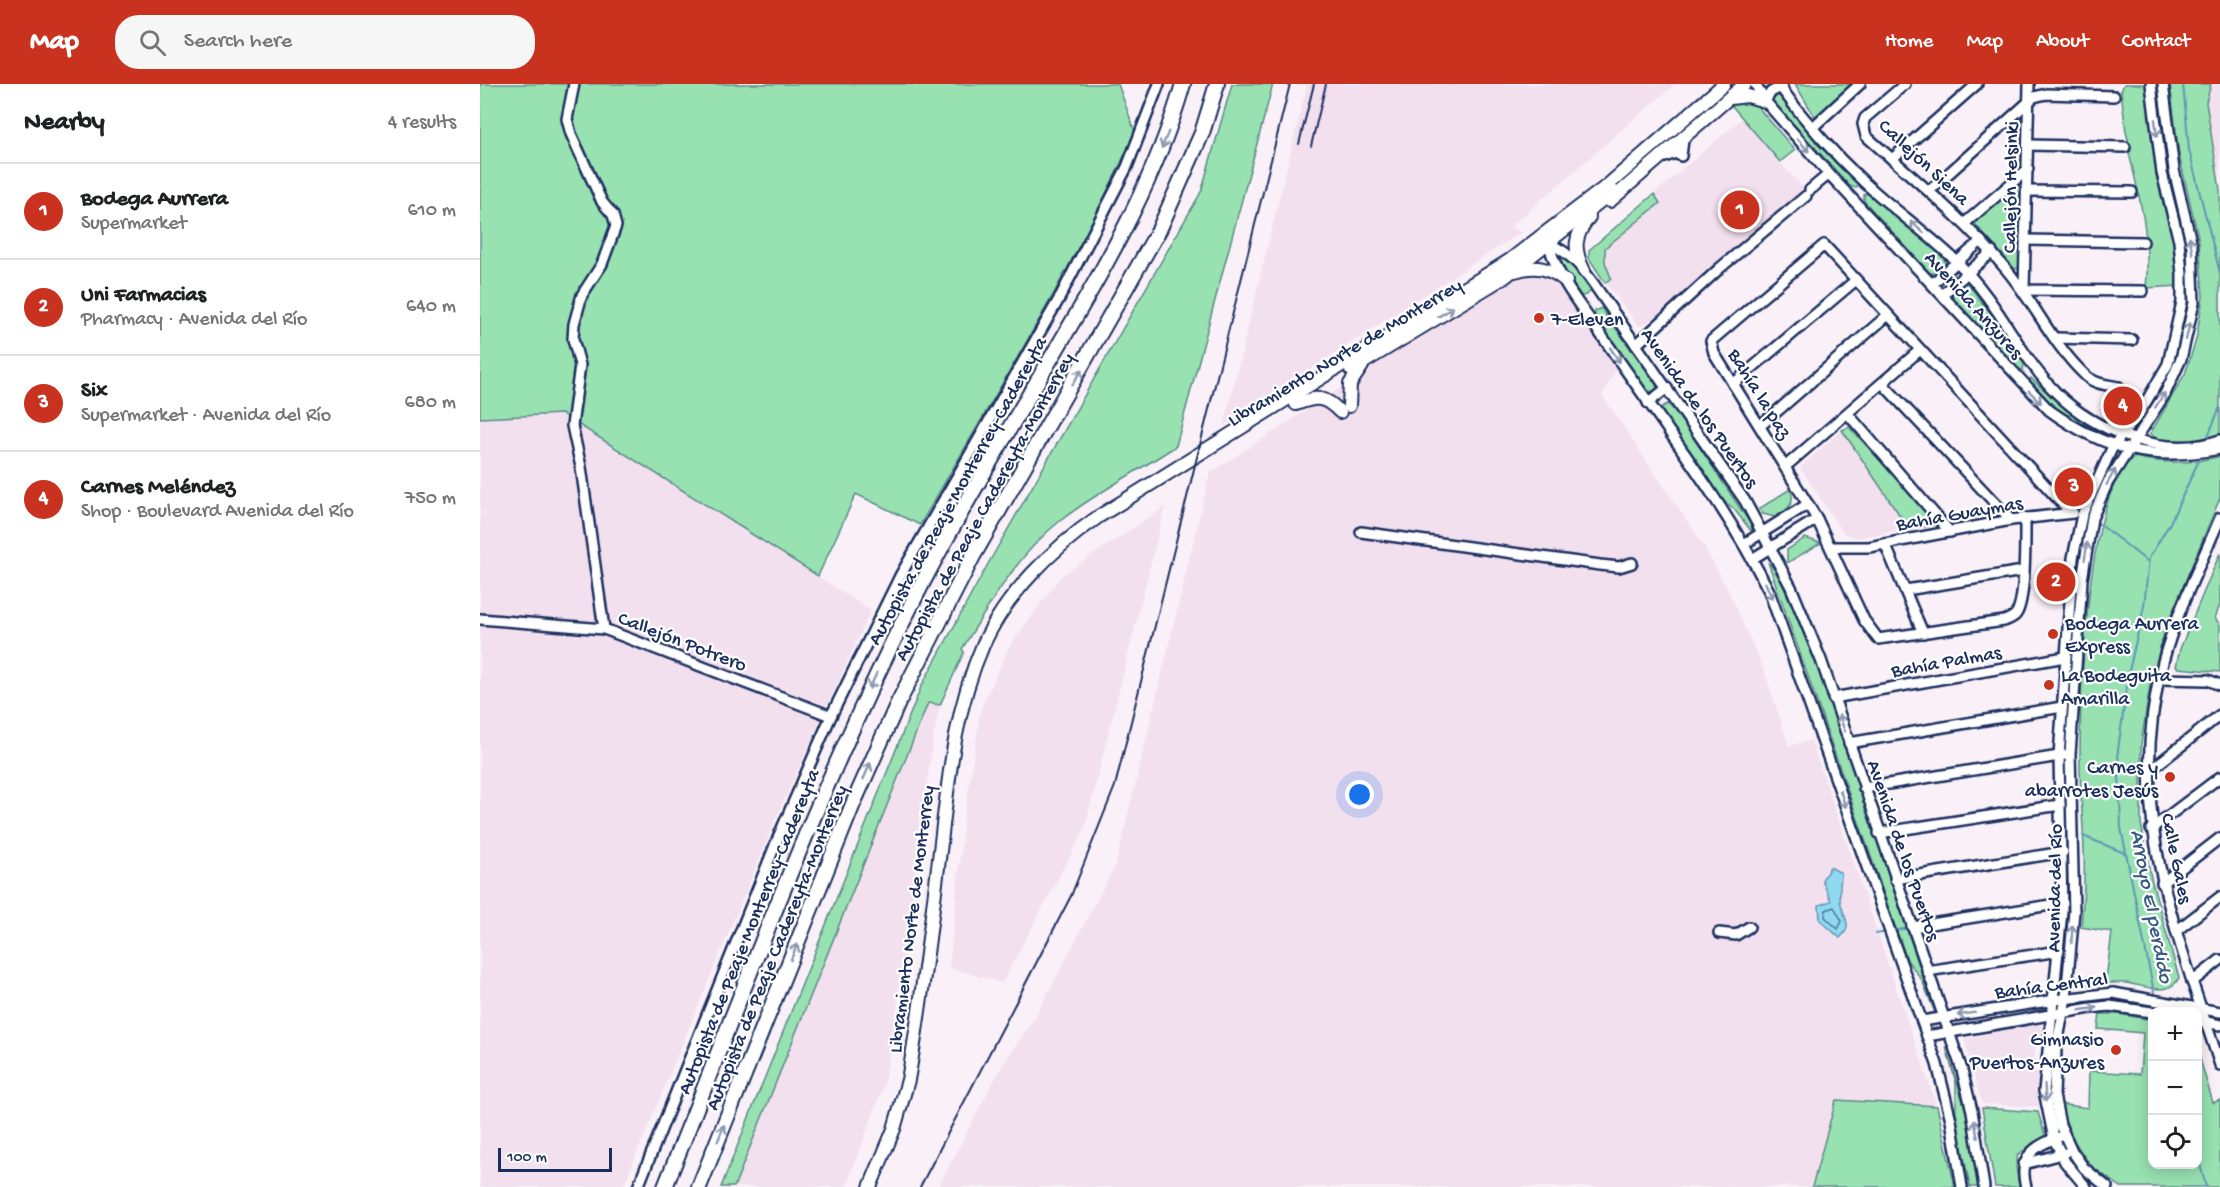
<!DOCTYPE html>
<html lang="en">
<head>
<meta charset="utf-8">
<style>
  body { margin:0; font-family:"Gochi Hand",sans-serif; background:#f6f6f6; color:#202124 }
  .controls { position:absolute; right:18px; bottom:18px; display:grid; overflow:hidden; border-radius:12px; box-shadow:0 3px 15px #0003 }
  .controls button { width:54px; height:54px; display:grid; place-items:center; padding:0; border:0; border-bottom:2px solid #e0e0e0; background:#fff; color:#202124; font:30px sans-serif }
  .scale { position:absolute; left:18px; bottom:15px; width:114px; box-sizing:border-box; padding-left:6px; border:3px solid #1b2f5e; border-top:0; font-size:16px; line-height:21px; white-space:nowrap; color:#1b2f5e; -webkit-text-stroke:4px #fff; paint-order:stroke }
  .you { position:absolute; left:880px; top:711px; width:21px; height:21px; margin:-15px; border:4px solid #fff; border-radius:50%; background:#1a73e8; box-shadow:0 0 0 9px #1a73e833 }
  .badge { display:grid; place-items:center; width:39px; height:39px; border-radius:50%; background:#c8321e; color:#fff; font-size:20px; font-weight:700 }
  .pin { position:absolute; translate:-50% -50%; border:3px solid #fff; box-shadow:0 2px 6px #0006 }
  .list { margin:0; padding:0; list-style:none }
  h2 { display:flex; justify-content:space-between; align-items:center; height:78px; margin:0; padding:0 24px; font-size:26px }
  h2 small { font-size:20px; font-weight:400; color:#757577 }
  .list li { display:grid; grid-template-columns:39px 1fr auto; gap:18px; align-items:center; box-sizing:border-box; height:96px; padding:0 24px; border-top:2px solid #e0e0e0 }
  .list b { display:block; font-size:22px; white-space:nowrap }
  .list p { margin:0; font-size:20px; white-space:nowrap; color:#757577 }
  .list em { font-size:20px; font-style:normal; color:#757577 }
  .icon { flex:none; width:33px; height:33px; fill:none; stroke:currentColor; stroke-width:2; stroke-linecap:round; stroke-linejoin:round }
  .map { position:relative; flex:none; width:1740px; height:1103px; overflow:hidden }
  header { display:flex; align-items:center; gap:36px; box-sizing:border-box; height:84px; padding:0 30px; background:#c8321e; color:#fff }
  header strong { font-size:28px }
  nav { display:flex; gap:33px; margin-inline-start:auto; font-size:21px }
  .search { width:420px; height:54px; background:#f6f6f6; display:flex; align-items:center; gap:15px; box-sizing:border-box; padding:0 21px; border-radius:24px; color:#757577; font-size:22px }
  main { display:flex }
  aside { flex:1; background:#fff }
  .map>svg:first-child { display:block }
  .built { fill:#f3e0ef }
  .green { fill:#98e1b1; stroke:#5a8888; stroke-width:1.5 }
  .water { fill:#8fdaf0; stroke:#6196b6; stroke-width:1.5 }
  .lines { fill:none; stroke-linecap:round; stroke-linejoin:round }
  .shore { stroke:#497398; stroke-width:1.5 }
  .stream { stroke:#6196b6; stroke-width:2 }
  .minor-casing { stroke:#1b2f5e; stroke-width:14 }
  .major-casing { stroke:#1b2f5e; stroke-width:16 }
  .highway-casing { stroke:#1b2f5e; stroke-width:18 }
  .minor { stroke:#fff; stroke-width:9 }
  .major { stroke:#fff; stroke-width:12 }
  .highway { stroke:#fff; stroke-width:14 }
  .rail { stroke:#1b2f5e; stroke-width:2 }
  .oneway { stroke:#8d97ae }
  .poi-dot { fill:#c8321e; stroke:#fff; stroke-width:2 }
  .labels { text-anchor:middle; stroke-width:4.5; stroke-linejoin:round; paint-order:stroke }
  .street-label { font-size:20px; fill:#1b2f5e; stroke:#fff }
  .poi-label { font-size:20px; fill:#1b2f5e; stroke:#fff; text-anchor:start }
  .water-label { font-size:21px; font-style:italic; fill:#385a82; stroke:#fff }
</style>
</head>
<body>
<header>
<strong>Map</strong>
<div class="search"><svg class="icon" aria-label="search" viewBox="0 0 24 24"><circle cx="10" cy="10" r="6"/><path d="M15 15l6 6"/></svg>Search here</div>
<nav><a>Home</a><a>Map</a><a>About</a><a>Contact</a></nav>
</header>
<main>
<aside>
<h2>Nearby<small>4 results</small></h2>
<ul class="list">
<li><span class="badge">1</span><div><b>Bodega Aurrera</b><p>Supermarket</p></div><em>610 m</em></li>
<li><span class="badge">2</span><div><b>Uni Farmacias</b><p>Pharmacy · Avenida del Río</p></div><em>640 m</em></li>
<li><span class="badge">3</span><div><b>Six</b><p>Supermarket · Avenida del Río</p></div><em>680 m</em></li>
<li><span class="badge">4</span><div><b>Carnes Meléndez</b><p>Shop · Boulevard Avenida del Río</p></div><em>750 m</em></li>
</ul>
</aside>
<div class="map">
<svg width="1740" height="1103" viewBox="0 0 1740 1103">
  <rect width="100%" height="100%" fill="#faf1f8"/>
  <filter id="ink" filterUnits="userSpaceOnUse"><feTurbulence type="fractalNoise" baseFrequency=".0167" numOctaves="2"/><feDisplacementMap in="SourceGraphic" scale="12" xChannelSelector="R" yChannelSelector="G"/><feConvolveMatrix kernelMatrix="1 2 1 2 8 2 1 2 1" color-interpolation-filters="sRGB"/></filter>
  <g filter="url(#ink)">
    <g class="built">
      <polygon points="827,0 1195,0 1030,143 1042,148 744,341"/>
      <polygon points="1731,0 1740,0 1740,106 1726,18"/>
      <polygon points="1262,34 1324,105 1188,222 1165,240 1158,241 1124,197 1108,172 1109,166"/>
      <polygon points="1048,187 1073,192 1137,285 1122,311 1224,462 1248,506 1284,586 1309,662 1331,656 1457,1022 1357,1016 1332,1103 458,1103 520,985 555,933 636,780 730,389 989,220"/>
      <polygon points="82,330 391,526 300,725 143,1103 0,1103 0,334"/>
      <polygon points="1362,346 1429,445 1376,454 1363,449 1320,383"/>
      <polygon points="685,423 604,747 522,899 469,884 484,733 501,624 530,561 581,492"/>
      <polygon points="448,619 460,621 453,655 414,946 403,1004 366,1103 254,1103"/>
      <polygon points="1561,938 1561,949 1556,954 1553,981 1559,995 1558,1023 1502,1020 1484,955"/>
    </g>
    <g class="green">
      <path d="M0 0H638L655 48C594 185 514 312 440 441L376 410 338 492 82 330 0 334Z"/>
      <path d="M752 0H793L696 362C658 387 616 409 580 437 537 471 510 520 482 565L484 568 460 621 448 619 254 1103H241L441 603 508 480 721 108Z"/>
      <polygon points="1315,0 1372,0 1335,33"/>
      <path d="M1644 0H1666L1677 83 1696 158 1700 202 1666 204C1671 155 1660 115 1649 69L1651 67 1646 48 1641 7Z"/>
      <path d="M1690 0H1731L1726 18 1740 106V351C1722 356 1686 363 1670 350L1705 290 1716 256 1723 213 1719 157 1699 71Z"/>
      <polygon points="1298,8 1303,11 1338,61 1375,96 1378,99 1376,104 1370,102 1296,21 1291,15"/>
      <polygon points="1264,17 1276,21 1315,66 1300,78 1252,22"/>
      <polygon points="1537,101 1541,106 1540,179 1539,184 1535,185 1495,140 1498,134"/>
      <path d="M1387 109 1394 111C1408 123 1465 166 1466 181L1456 189H1450L1384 117V111Z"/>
      <polygon points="1174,110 1180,119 1125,164 1125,178 1131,194 1125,199 1109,174 1109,166"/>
      <polygon points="1081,171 1088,173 1111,206 1107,211 1101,212 1078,178"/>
      <polygon points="1482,198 1488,200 1516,236 1544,280 1543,286 1538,285 1471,212 1472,206"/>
      <polygon points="1121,224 1175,298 1177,304 1174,308 1166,306 1115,232 1115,227"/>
      <path d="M1551 294 1586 326 1630 350 1629 355C1598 347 1571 321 1549 297Z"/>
      <polygon points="1188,320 1196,328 1272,442 1272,448 1254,425 1243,416 1184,331 1182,323"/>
      <polygon points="1369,343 1456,436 1455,441 1429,445 1362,346"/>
      <path d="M1740 372V414L1685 546 1670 601 1661 660V739L1671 794 1699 894C1689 914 1663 901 1646 899 1631 898 1616 900 1602 902L1596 898V892L1626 895 1632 848 1601 843C1602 828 1604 813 1604 798 1606 755 1599 713 1600 670 1600 611 1606 403 1655 373 1681 380 1714 380 1740 372Z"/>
      <path d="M1310 405C1317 419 1307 427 1295 433L1283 430 1279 425Z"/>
      <polygon points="1325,454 1341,459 1307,479 1307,466"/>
      <polygon points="1740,469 1740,521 1735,534 1740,541 1740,588 1698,584 1696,582 1700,565"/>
      <polygon points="1288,478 1298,490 1342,593 1455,929 1442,896 1427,876"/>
      <polygon points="1620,930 1639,930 1672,936 1672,1080 1718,1080 1718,968 1733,1019 1740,1016 1740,1103 1641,1103 1611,1082 1594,1057 1579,1020 1608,1024 1609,987 1660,990 1663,949 1618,945"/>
      <polygon points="1466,963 1488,1033 1499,1103 1490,1103 1476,1035 1476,999"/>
      <polygon points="1356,1016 1457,1022 1475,1103 1332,1103"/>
      <polygon points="1502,1024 1558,1028 1566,1054 1538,1070 1536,1083 1539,1103 1515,1103"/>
    </g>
    <path class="water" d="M1350 783 1361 789C1361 797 1359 806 1360 814 1360 830 1376 840 1360 854L1340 836 1339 821 1351 817 1342 796Z"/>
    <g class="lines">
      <polygon class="shore" points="1354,823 1362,837 1358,845 1345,833 1346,826"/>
      <g class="stream">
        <polyline points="1703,0 1709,66 1740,189"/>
        <polyline points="1726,357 1740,323"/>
        <polyline points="1618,439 1668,478"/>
        <polyline points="1603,752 1647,770"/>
        <polyline points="1413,847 1428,844"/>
        <polyline points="1396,850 1407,848"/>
        <polyline points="1675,913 1641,744 1638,666 1649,587 1664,522 1669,474 1690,439 1719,376"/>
        <polyline points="1677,919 1679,928"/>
        <polyline points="1718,1073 1726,1103"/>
      </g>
      <defs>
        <g id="minor">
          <polyline points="94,0 87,35 91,50 122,118 133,131 136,142 122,180 102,211 94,240 93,255 100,281 92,342 101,383 124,545"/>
          <path d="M1275 0 1285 17 1349 90 1569 326C1624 366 1673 378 1740 365"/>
          <path d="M1298 0C1323 35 1354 70 1385 99 1414 126 1447 149 1475 176 1544 242 1546 318 1651 354 1679 363 1711 366 1740 356"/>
          <path d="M1425 0 1385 34 1383 40 1386 52C1434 95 1484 135 1526 185 1554 218 1573 261 1605 291 1614 300 1627 301 1639 303"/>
          <polyline points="1549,0 1544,206 1663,207"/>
          <polyline points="1285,17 1291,8 1301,3"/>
          <polyline points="1333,43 1380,0"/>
          <polyline points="1548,61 1645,63"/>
          <polyline points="1185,73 1195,69 1201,72 1203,56"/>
          <polyline points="1412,75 1497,0"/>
          <polyline points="1330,106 1349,90"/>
          <polyline points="1449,107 1554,13 1566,10 1634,12"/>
          <polyline points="1547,107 1652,108"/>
          <polyline points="1485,139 1548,85"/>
          <polyline points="1546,156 1663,158"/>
          <path d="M1069 160C1092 168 1107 190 1120 209L1265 417 1311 503 1341 576 1482 986 1492 1027 1504 1103"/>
          <path d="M1069 160C1077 197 1108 231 1129 262 1184 342 1245 420 1289 507L1457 980 1471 1036 1482 1103"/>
          <polyline points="1453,199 1501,157"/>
          <polyline points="1463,210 1512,168"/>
          <polyline points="1576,254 1652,256"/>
          <polyline points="1156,261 1240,184 1326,112"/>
          <polyline points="1253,300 1376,196"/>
          <polyline points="1403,300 1531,436"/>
          <polyline points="1168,319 1187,304"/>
          <polyline points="1368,330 1470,448"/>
          <polyline points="1280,342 1408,231"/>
          <polyline points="1306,382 1440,266"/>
          <path d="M1545 434C1545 453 1546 516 1536 530 1533 534 1529 535 1524 537L1398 555 1384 536 1337 435 1234 269 1231 257 1344 161 1590 428"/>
          <path d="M1740 434C1721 479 1695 532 1683 578 1644 726 1695 843 1740 981"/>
          <polyline points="881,448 1120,481 1139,483 1152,479"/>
          <polyline points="1264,460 1328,420"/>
          <polyline points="1405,460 1443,549"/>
          <polyline points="1352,463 1389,463 1531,436 1593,429"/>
          <polyline points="1272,475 1337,435"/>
          <polyline points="1426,506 1543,487"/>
          <polyline points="0,535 124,545 351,632"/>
          <polyline points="1679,595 1728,596 1740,601"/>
          <polyline points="1353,614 1585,573"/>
          <polyline points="1369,659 1582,623"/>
          <polyline points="1668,688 1740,631"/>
          <polyline points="1384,704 1585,671"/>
          <polyline points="1671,745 1740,693"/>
          <polyline points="1399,749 1580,721"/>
          <polyline points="1415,795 1583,768"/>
          <polyline points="1682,799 1740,754"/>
          <polyline points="1432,843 1583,819"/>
          <polyline points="1696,847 1740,813"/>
          <polyline points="1239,849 1256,851 1269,843"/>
          <polyline points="1447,887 1579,867"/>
          <polyline points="1712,898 1740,876"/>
          <polyline points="1718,936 1740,941"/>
          <polyline points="1442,937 1575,916 1633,909 1740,928"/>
          <polyline points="1447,952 1611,924 1629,922 1672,928"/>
          <polyline points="1544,1080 1585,1069"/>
          <polyline points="158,1103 300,749 351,632 420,492 579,215 647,83 679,0"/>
          <path d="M1546 1103C1538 1074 1553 1062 1579 1053"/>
          <polyline points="1606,1103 1585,1078 1574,1055 1564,1007 1582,827 1579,672 1593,474 1602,431 1633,362 1659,330 1688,280 1702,218 1702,190 1699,157 1682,89 1671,0"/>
          <polyline points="1627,1103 1604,1084 1592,1067 1580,1041 1574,1011 1576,965 1586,914 1594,827 1590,670 1602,496 1612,434 1628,398 1685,310 1701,275 1714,219 1712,162 1694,86 1683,0"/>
        </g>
        <g id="major">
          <polyline points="1300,0 1301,3"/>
          <polyline points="1250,14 1268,12 1285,17"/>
          <polyline points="1130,117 1265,0"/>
          <path d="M1035 187C1056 180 1069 184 1086 197"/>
          <path d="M1104 187C1093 165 1094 152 1109 133"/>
          <polyline points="871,286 1026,192 1133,107"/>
          <path d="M816 320C837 312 845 312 860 328"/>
          <polyline points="869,322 870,300 882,282"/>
          <path d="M390 1103 414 1045 428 996C441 923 450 849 459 775 468 702 473 630 503 561 526 510 573 464 618 433L1030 176 1128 101 1244 0"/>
        </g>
        <g id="highway">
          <path d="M185 1103C267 898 343 690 445 494 488 412 536 334 583 254 631 173 677 91 703 0"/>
          <polyline points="219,1103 373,720 418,619 493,472 679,146 722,49 737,0"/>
        </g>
      </defs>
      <use href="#minor" class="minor-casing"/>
      <use href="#major" class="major-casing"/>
      <use href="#highway" class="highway-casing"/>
      <use href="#minor" class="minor"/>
      <use href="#major" class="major"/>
      <use href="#highway" class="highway"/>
      <g class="rail">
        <polyline points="819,60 834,0"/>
        <polyline points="831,62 846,0"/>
        <polyline points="440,1103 591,812 635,702 810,0"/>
      </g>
    </g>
    <defs><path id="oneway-shaft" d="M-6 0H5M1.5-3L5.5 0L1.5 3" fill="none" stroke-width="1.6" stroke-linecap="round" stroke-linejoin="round" transform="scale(1.5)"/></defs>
    <g class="oneway">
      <use href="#oneway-shaft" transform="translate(1676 44) rotate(83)"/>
      <use href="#oneway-shaft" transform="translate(685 56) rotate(112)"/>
      <use href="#oneway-shaft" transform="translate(1323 61) rotate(49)"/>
      <use href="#oneway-shaft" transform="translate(1437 143) rotate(-139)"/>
      <use href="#oneway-shaft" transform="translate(1711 161) rotate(-100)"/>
      <use href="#oneway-shaft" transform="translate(966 228) rotate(-31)"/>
      <use href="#oneway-shaft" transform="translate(1708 247) rotate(-77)"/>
      <use href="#oneway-shaft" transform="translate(1135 271) rotate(56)"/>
      <use href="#oneway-shaft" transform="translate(597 293) rotate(-59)"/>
      <use href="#oneway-shaft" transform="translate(1555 313) rotate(46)"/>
      <use href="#oneway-shaft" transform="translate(1680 316) rotate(-57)"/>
      <use href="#oneway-shaft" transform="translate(1631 393) rotate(-60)"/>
      <use href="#oneway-shaft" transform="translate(1606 467) rotate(-81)"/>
      <use href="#oneway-shaft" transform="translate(1289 507) rotate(66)"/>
      <use href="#oneway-shaft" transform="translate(393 597) rotate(115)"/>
      <use href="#oneway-shaft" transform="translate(1362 639) rotate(-109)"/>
      <use href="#oneway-shaft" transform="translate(387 687) rotate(-67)"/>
      <use href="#oneway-shaft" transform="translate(1363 715) rotate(71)"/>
      <use href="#oneway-shaft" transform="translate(1592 850) rotate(-86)"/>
      <use href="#oneway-shaft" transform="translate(314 868) rotate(-68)"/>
      <use href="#oneway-shaft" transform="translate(1608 925) rotate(-8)"/>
      <use href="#oneway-shaft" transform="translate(1486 930) rotate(171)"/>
      <use href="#oneway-shaft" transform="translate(1565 1009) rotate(87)"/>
      <use href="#oneway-shaft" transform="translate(1496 1045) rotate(-101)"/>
      <use href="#oneway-shaft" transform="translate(241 1049) rotate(-68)"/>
    </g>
  </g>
  <g class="poi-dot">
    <circle cx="1059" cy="234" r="6"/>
    <circle cx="1573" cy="550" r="6"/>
    <circle cx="1569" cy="601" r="6"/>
    <circle cx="1690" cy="693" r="6"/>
    <circle cx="1636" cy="966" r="6"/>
  </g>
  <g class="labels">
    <g class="street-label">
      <text transform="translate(1445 77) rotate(43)" y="7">Callejón Siena</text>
      <text transform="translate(1529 103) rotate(-89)" y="7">Callejón Helsinki</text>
      <text transform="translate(1495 220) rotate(48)" y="7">Avenida Anzures</text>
      <text transform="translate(864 267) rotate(-31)" y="7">Libramiento Norte de Monterrey</text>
      <text transform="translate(1281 309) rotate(58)" y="7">Bahía la paz</text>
      <text transform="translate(1221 323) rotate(55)" y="7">Avenida de los Puertos</text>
      <text transform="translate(476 406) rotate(-61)" y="7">Autopista de Peaje Monterrey-Cadereyta</text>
      <text transform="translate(503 422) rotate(-61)" y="7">Autopista de Peaje Cadereyta-Monterrey</text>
      <text transform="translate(1479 428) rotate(-10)" y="7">Bahía Guaymas</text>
      <text transform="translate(203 556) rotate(21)" y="7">Callejón Potrero</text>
      <text transform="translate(1466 576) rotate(-10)" y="7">Bahía Palmas</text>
      <text transform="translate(1425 766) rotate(71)" y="7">Avenida de los Puertos</text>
      <text transform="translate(1698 774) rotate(78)" y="7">Calle Gales</text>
      <text transform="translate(1573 804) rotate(-89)" y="7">Avenida del Río</text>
      <text transform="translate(430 835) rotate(-83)" y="7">Libramiento Norte de Monterrey</text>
      <text transform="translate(267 847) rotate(-68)" y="7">Autopista de Peaje Monterrey-Cadereyta</text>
      <text transform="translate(295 863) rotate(-68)" y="7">Autopista de Peaje Cadereyta-Monterrey</text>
      <text transform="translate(1571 900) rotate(-7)" y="7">Bahía Central</text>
    </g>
    <g class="poi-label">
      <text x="1071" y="241">7-Eleven</text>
      <text x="1585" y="545">Bodega Aurrera<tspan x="1585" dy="23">Express</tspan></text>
      <text x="1581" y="597">La Bodeguita<tspan x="1581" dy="23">Amarilla</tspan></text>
      <text x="1678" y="689" text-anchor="end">Carnes y<tspan x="1678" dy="23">abarrotes Jesús</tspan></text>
      <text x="1624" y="961" text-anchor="end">Gimnasio<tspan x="1624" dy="23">Puertos-Anzures</tspan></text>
    </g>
    <g class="water-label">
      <text transform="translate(1673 822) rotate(79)" y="7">Arroyo El perdido</text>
    </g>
  </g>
</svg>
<div class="controls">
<button>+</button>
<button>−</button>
<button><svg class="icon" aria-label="locate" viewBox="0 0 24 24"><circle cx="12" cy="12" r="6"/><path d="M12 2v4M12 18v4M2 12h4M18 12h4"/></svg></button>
</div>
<div class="scale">100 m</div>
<div class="you"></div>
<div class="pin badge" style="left:1260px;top:126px">1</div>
<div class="pin badge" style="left:1576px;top:498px">2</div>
<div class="pin badge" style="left:1594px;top:403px">3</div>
<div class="pin badge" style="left:1643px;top:322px">4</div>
</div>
</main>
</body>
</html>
